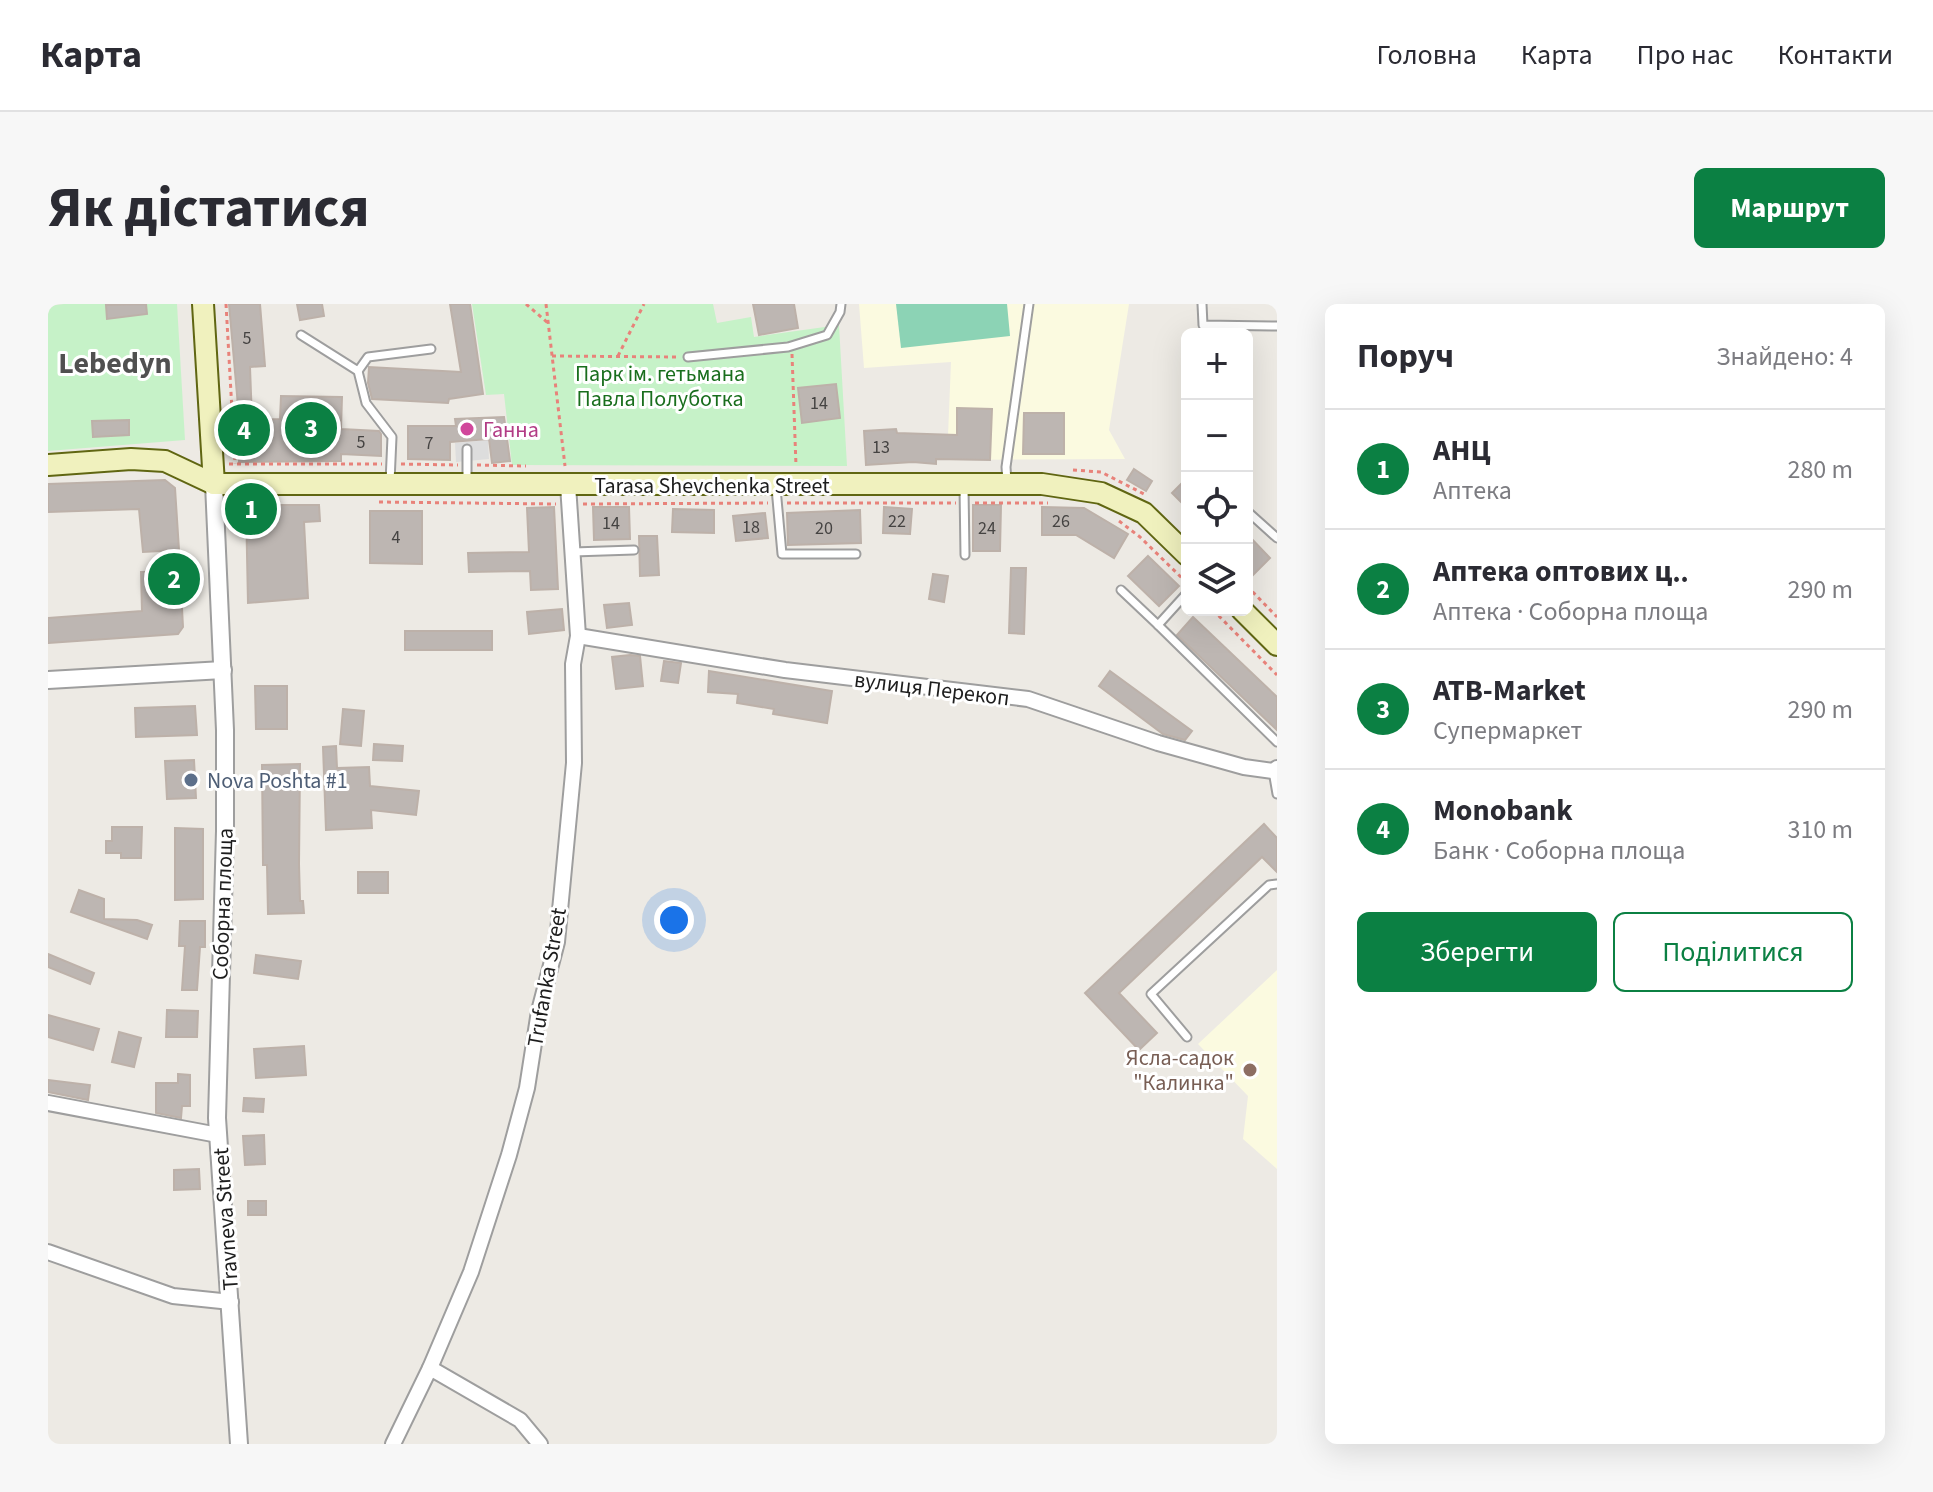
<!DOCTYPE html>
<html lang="uk">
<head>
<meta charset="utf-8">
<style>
  body { margin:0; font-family:"Source Sans 3",sans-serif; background:#f7f7f7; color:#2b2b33 }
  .controls { position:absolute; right:24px; top:24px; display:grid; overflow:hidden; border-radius:12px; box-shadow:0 8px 32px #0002 }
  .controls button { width:72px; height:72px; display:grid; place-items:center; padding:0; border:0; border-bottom:2px solid #e1e1e2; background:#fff; color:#2b2b33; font:40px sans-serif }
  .you { position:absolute; left:626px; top:616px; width:28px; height:28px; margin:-20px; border:6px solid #fff; border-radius:50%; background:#1a73e8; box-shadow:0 0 0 12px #1a73e833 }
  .badge { display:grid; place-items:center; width:52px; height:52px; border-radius:50%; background:#0b8043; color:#fff; font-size:26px; font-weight:700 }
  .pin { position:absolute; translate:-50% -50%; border:4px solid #fff; box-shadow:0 2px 8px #0006 }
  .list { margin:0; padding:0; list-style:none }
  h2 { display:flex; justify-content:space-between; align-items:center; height:104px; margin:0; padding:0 32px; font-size:34px }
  h2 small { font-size:26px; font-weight:400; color:#7c7c81 }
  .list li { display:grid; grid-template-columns:52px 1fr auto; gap:24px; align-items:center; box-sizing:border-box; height:120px; padding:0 32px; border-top:2px solid #e1e1e2 }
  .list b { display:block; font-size:30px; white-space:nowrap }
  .list p { margin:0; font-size:26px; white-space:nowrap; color:#7c7c81 }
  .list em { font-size:26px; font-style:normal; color:#7c7c81 }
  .actions { display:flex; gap:16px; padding:24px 32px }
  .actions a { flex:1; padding:18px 0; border:2px solid #0b8043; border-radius:12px; text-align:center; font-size:28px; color:#0b8043 }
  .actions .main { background:#0b8043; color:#fff }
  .icon { flex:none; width:44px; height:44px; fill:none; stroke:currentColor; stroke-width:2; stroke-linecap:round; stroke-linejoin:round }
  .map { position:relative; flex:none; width:1229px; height:1140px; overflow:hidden; border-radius:12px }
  header { display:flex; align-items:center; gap:48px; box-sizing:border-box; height:112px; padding:0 40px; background:#fff; border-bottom:2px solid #e1e1e2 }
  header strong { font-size:38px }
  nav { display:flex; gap:44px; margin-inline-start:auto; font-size:28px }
  .intro { display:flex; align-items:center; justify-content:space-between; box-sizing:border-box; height:192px; padding:0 48px }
  h1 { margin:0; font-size:56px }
  .button { padding:20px 36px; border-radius:12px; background:#0b8043; color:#fff; font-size:28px; font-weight:700 }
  main { display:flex; gap:48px; padding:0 48px }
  aside { flex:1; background:#fff; border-radius:12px; box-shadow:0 8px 32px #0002 }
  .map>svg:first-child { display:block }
  .education { fill:#fbfae0 }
  .park { fill:#c6f2c8 }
  .pitch { fill:#8cd3b5 }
  .parking { fill:#ddd }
  .building { fill:#bdb6b2; stroke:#bdb1a9; stroke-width:2 }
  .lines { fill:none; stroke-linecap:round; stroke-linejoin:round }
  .service-casing { stroke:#9e9e9e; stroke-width:11 }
  .minor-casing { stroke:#9e9e9e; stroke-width:18 }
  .tertiary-casing { stroke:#9e9e9e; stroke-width:20 }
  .secondary-casing { stroke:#606612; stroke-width:24 }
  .path { stroke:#e8827a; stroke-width:3; stroke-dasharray:4 4; stroke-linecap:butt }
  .service { stroke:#fff; stroke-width:7 }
  .minor { stroke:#fff; stroke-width:14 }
  .tertiary { stroke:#fff; stroke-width:16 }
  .secondary { stroke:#f0f1be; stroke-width:20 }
  .hotel-dot { fill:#d1479c; stroke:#fff; stroke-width:3 }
  .service-dot { fill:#5c6f8a; stroke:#fff; stroke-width:3 }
  .education-dot { fill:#8d6e63; stroke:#fff; stroke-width:3 }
  .labels { text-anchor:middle; stroke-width:6; stroke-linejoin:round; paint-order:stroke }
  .number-label { font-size:18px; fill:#454342 }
  .park-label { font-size:22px; fill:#196e1d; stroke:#fff }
  .hotel-label { font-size:22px; fill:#b23c85; stroke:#fff; text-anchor:start }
  .street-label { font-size:22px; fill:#1d1d1d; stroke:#fff }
  .service-label { font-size:22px; fill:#4e5e75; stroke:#fff; text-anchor:start }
  .education-label { font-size:22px; fill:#785e54; stroke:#fff; text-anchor:end }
  .district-label { font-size:30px; font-weight:bold; fill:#505050; stroke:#fff }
</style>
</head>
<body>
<header>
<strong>Карта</strong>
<nav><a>Головна</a><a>Карта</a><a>Про нас</a><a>Контакти</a></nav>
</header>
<div class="intro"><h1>Як дістатися</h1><a class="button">Маршрут</a></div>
<main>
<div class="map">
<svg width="1229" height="1140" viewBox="0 0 1229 1140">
  <rect width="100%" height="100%" fill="#edeae4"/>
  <g class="education">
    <polygon points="811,0 1081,0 1061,126 1077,155 899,156 903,58 816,64"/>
    <polygon points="1229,666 1229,865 1195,835 1200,792 1150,740"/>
  </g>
  <g class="park">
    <polygon points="16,0 129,0 137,136 0,147 0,2"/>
    <polygon points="424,0 665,0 669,19 703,13 706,33 791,21 799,162 464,161 456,90 438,91"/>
  </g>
  <polygon class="pitch" points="848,0 959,0 962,32 853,44"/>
  <polygon class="parking" points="440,136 441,155 408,158 407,139"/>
  <g class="building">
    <polygon points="98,0 99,10 59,15 58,1"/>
    <polygon points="181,0 212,0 217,62 202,63 204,116 232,115 233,92 294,93 293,125 331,127 333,130 333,152 293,150 293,157 191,158 190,102"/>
    <polygon points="249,0 274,0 276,12 252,16"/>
    <polygon points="402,0 422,0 435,90 401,95 400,99 324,95 320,79 321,63 413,68"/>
    <polygon points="705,0 746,0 750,24 711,31"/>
    <polygon points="788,80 792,114 754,119 750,84"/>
    <polygon points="909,104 944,105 942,156 888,155 888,160 865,158 818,161 816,127 848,125 849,129 909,131"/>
    <polygon points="976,109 1016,109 1016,150 975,150"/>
    <polygon points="456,113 462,157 444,159 441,135 402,138 402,156 360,155 360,122 408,122 407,115"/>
    <polygon points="81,116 81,131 45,133 44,117"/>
    <polygon points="1086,165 1104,177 1098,187 1079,176"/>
    <polygon points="1139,174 1139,204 1124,189"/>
    <polygon points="117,176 127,184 131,246 95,248 91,205 0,208 0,180"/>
    <polygon points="198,201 271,201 272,217 256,218 260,294 200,299"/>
    <polygon points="925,201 953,201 952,247 925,247"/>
    <polygon points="506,203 510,285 483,286 482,267 421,268 420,249 481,248 479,204"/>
    <polygon points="545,203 581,203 582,235 546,236"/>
    <polygon points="836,203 864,205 862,230 835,229"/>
    <polygon points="994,203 1036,204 1080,230 1066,254 1028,231 994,231"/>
    <polygon points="625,205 666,206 666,229 624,228"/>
    <polygon points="812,206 813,239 740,241 739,209"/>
    <polygon points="322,207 374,207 374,260 322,259"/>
    <polygon points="717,209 720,234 688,237 685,212"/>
    <polygon points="1199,230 1222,254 1205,271 1199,264"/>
    <polygon points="591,232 609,232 611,271 592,272"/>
    <polygon points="1100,252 1131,282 1111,302 1080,272"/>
    <polygon points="963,264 978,264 976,330 961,329"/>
    <polygon points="132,267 135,323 130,330 0,339 0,314 94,307 93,268"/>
    <polygon points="885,270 900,272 896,298 881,295"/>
    <polygon points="581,299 584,321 559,324 556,301"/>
    <polygon points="514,305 516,326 481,330 479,308"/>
    <polygon points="1145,313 1229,393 1229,426 1129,331"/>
    <rect x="357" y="327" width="87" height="19"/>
    <polygon points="582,351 592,352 595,382 568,385 564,353"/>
    <polygon points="616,357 633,359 630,379 613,377"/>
    <polygon points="661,367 784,387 779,419 725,410 726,405 689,399 690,390 660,388"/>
    <polygon points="1062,367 1144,427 1137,436 1115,430 1051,382"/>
    <polygon points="207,382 239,382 239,425 208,425"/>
    <polygon points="147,402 149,431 88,433 87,404"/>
    <polygon points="295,405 316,407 313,442 292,440"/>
    <polygon points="326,440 355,442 354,457 325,456"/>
    <polygon points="288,442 289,464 321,463 322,482 371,487 368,511 323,506 324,524 278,526 275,443"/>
    <polygon points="146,456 148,494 119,495 117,457"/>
    <polygon points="252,460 251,560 252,597 255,597 256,609 220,610 219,561 215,561 214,461"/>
    <polygon points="1216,520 1229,534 1229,568 1214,553 1071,689 1109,729 1091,746 1037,689"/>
    <polygon points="64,523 94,523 93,554 73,554 73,549 58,549 58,537 64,537"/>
    <polygon points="127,524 155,525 155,595 127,596"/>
    <rect x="310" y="568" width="30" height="21"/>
    <polygon points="31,586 56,595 56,615 89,616 104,621 99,635 23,608"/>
    <polygon points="132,617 157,617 157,643 152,643 149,686 134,686 137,642 131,642"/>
    <polygon points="0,650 46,669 42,680 0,663"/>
    <polygon points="208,651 253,657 250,675 206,669"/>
    <polygon points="119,706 150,707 149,733 118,733"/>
    <polygon points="0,711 51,725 45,746 0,733"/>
    <polygon points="71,728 93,734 86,763 64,758"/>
    <polygon points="256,742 258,771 208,774 206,745"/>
    <polygon points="130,770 142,771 142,802 134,802 133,814 108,809 108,779 130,779"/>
    <polygon points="0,776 42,781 40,796 0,788"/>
    <polygon points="196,794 216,795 215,808 195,807"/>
    <polygon points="216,831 217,860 197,861 195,832"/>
    <polygon points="151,865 152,885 126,886 126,866"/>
    <rect x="200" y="897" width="18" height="14"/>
  </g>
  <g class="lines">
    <defs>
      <g id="service">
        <polyline points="1154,0 1155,21 1229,22"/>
        <polyline points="253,31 310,67 318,99 344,133 342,178"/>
        <polyline points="640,53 740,43 779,31 792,8 793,0"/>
        <polyline points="310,67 320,53 383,45"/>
        <polyline points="419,145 419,179"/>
        <polyline points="959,178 958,163 981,0"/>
        <polyline points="916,183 917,251"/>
        <polyline points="728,184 734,250 808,250"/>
        <polyline points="1199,207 1229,234"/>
        <polyline points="525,248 586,246"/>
        <polyline points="1073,286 1110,321 1139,289"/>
        <polyline points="1110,321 1229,438"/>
        <polyline points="1225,467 1229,490"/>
        <polyline points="1139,733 1103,690 1221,581 1229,580"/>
      </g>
      <g id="minor">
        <polyline points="530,332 737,366 980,395 1110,439 1196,463 1225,467 1229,464"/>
        <polyline points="0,799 170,831"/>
        <polyline points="0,948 125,992 183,998"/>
        <polyline points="382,1064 472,1116 492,1140"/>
        <polyline points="345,1140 382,1064 423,968 461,851 479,784 491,707 509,638 526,459 525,360 530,332 520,181"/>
      </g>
      <g id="tertiary">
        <polyline points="166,180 177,426 177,527 169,814 191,1140"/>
        <polyline points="0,376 175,366"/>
      </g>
      <g id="secondary">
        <polyline points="155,0 166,180"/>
        <polyline points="0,161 83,155 117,157 166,180 994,180 1053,189 1096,209 1139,251"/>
        <polyline points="1194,306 1229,341"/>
      </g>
    </defs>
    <use href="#service" class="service-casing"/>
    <use href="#minor" class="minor-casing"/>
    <use href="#tertiary" class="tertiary-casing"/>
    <use href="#secondary" class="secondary-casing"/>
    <g class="path">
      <polyline points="178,0 187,160"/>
      <polyline points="478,0 500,19"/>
      <polyline points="498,0 517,162"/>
      <polyline points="744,50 748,162"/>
      <polyline points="504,52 632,53"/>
      <polyline points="570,52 596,0"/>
      <polyline points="181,160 334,160"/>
      <polyline points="353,160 410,161"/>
      <polyline points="429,161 478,162"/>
      <polyline points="1025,166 1053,168 1096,190"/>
      <polyline points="331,198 508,200"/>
      <polyline points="739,199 908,199"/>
      <polyline points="927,199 1000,199"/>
      <polyline points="535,200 720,199"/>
      <polyline points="1071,217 1092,233 1139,279"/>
      <polyline points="1199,282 1229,313"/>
      <polyline points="1165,306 1229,371"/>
    </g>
    <use href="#service" class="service"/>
    <use href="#minor" class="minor"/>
    <use href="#tertiary" class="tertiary"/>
    <use href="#secondary" class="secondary"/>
  </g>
  <circle class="hotel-dot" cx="419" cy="125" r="8"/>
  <circle class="service-dot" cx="143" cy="476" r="8"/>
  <circle class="education-dot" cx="1202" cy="766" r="8"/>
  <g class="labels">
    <g class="number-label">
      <text x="199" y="40">5</text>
      <text x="771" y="105">14</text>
      <text x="313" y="144">5</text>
      <text x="381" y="145">7</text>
      <text x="833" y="149">13</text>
      <text x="849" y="223">22</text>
      <text x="1013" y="223">26</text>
      <text x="563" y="225">14</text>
      <text x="703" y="229">18</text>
      <text x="776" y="230">20</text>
      <text x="939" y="230">24</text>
      <text x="348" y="239">4</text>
    </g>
    <g class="park-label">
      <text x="612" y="77">Парк ім. гетьмана<tspan x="612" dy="25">Павла Полуботка</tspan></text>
    </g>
    <g class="hotel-label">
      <text x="435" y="133">Ганна</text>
    </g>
    <g class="street-label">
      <text x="664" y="189">Tarasa Shevchenka Street</text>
      <text transform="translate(884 384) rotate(7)" y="8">вулиця Перекоп</text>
      <text transform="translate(174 600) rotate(-88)" y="8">Соборна площа</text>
      <text transform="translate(498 673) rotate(-80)" y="8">Trufanka Street</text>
      <text transform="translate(177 915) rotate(-94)" y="8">Travneva Street</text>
    </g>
    <g class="service-label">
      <text x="159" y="484">Nova Poshta #1</text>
    </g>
    <g class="education-label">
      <text x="1186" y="761">Ясла-садок<tspan x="1186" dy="25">"Калинка"</tspan></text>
    </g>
    <g class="district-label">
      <text x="67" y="69">Lebedyn</text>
    </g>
  </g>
</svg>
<div class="controls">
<button>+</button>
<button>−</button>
<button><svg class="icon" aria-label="locate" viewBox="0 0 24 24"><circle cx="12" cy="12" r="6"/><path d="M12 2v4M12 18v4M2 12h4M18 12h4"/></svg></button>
<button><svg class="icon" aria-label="layers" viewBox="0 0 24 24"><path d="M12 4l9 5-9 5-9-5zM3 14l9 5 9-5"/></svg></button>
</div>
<div class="you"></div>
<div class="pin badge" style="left:203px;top:205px">1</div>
<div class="pin badge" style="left:126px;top:275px">2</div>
<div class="pin badge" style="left:263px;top:124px">3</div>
<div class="pin badge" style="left:196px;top:126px">4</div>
</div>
<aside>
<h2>Поруч<small>Знайдено: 4</small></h2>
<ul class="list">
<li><span class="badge">1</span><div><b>АНЦ</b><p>Аптека</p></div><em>280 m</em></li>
<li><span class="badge">2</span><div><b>Аптека оптових ц‥</b><p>Аптека · Соборна площа</p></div><em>290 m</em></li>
<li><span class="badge">3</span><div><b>ATB-Market</b><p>Супермаркет</p></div><em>290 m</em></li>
<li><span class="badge">4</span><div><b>Monobank</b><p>Банк · Соборна площа</p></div><em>310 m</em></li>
</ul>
<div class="actions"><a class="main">Зберегти</a><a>Поділитися</a></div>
</aside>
</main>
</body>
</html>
